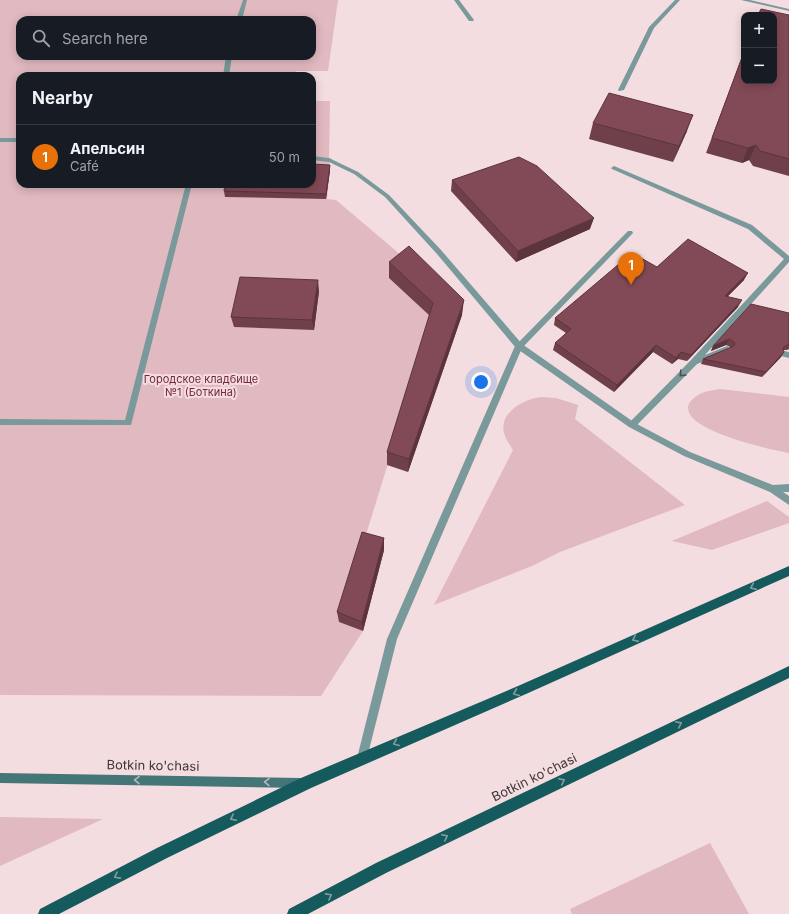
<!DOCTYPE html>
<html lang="en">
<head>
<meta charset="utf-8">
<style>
  body { margin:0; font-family:Inter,sans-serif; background:#242831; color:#f1f3f6 }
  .controls { position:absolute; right:12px; top:12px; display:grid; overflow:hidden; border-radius:8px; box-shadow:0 2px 10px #0003 }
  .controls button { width:36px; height:36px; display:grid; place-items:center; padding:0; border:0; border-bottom:1px solid #363941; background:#171b24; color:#f1f3f6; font:20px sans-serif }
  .you { position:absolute; left:481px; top:382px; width:14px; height:14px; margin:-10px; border:3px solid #fff; border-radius:50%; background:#1a73e8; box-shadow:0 0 0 6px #1a73e833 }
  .badge { display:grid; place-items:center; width:26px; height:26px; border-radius:50%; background:#0b8043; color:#fff; font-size:13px; font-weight:700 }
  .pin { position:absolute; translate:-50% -33px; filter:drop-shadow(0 1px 2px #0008) }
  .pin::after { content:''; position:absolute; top:21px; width:14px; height:12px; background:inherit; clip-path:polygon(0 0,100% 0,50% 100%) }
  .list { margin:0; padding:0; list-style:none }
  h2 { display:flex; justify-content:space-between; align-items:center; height:52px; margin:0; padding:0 16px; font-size:17px }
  h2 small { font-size:13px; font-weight:400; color:#9ea1a6 }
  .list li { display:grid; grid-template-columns:26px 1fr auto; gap:12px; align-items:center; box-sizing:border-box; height:64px; padding:0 16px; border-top:1px solid #363941 }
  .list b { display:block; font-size:15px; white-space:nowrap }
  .list p { margin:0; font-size:13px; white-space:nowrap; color:#9ea1a6 }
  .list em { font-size:13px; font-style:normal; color:#9ea1a6 }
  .icon { flex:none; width:22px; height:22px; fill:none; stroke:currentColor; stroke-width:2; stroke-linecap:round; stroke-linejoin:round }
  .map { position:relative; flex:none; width:789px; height:914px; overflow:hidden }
  .search { position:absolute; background:#171b24; box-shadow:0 2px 10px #0003; left:16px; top:16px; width:300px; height:44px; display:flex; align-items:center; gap:10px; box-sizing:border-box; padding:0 14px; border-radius:12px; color:#9ea1a6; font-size:15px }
  .panel { position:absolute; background:#171b24; box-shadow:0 2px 10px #0003; left:16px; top:72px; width:300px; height:116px; border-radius:12px }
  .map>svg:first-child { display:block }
  .green { fill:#e1b9c0; fill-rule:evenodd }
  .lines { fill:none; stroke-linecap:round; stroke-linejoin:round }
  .lane { fill:#79999a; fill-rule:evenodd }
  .street { fill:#79999a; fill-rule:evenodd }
  .secondary { fill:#447577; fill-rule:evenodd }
  .primary { fill:#155b5e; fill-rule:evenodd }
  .wall { fill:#70404a }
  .shaded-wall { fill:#5b343c }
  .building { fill:#824a56; stroke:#5b343c }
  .oneway { stroke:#4d4e50 }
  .oneway2 { stroke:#849c9f }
  .oneway3 { stroke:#b6b9bb }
  .labels { text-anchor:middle; stroke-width:4; stroke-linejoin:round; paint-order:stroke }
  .park-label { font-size:11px; fill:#74283c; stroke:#f4dde0 }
  .near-street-label { font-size:13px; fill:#3e3537; stroke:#f4dde0 }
</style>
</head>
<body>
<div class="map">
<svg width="789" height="914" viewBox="0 0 789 914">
  <rect width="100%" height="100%" fill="#f4dde0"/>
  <g class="green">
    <path d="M0 0H338L328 71H296L295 76H20V184H312V101H330L329 160 330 170 327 199 336 200 408 261 433 318 339 622 363 631 321 696 0 695ZM20 20H312V56H20Z"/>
    <path d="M720 389 789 397V453C773 450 673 429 690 402 698 392 708 391 720 389Z"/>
    <path d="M541 397 556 398 578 405 575 419 685 505 560 552 532 566 434 605 513 450C510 445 506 440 504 433 499 412 524 399 541 397Z"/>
    <polygon points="767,501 789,517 789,523 712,550 672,541"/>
    <polygon points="0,817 103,819 0,866"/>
    <polygon points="710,843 749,914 572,914 570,909"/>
  </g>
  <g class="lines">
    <g class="lane">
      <polygon points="243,0 247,0 242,20 236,20"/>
      <polygon points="454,0 459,0 474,20 473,21 469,21"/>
      <polygon points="675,0 680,0 654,28 624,90 619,91 618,90 649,27"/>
      <polygon points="741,0 750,0 789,9 789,11"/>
      <polygon points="226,56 232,56 229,76 223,76"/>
      <rect x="0" y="138" width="20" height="4"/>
      <polygon points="312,156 329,158 332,160 329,162 312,160"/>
      <polygon points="614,166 752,225 789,256 789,262 705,355 727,346 731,349 730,351 697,364 635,427 629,427 628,425 629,423 691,360 784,259 748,229 612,169 611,168"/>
      <polygon points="186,184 192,184 131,425 0,425 0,419 125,420"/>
      <polygon points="628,231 632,231 633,233 522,348 397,639 367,758 366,762 362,763 358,762 357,758 387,639 515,346"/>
      <polygon points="784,351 789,352 789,358 781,356 780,354"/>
    </g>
    <polygon class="street" points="329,158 358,172 389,195 441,250 522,344 635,423 690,452 773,485 789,484 789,492 783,492 789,496 789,505 770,492 684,456 629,427 516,348 437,254 385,197 354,174 327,161 326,160"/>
    <polygon class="secondary" points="0,773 302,778 306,779 307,783 306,787 302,788 0,783"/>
    <g class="primary">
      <polygon points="789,566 789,576 526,694 311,788 167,858 59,914 38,914 40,909 157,848 301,778 518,686"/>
      <polygon points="789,666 789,678 386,873 308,914 287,914 289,909 376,863"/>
    </g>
  </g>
  <g class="wall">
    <polygon points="789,15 789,176 753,166 749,160 742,163 706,153 744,52 744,81"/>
    <polygon points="593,123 687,131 673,162 589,139"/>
    <polygon points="330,165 330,170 326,199 225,197 224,191"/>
    <polygon points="452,180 590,229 516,262 451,191"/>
    <polygon points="389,262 462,315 408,472 387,465 387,452 430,316 389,278"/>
    <polygon points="657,267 744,280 728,296 738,307 687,361 678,359 672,364 653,352 614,392 553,350 555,343 566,333 554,325 555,318"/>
    <polygon points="319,291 314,330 234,327 231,317"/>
    <polygon points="789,313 789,349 787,350 783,350 781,357 762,377 701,364 703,359 732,348 726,345 711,351 713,346"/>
    <polygon points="384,538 384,550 363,631 339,622 337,612"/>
  </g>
  <g class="shaded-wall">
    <polygon points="693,115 687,131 673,162 679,146"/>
    <polygon points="756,145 749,160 742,163 748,148"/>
    <polygon points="330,165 330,170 326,199 326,194"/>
    <polygon points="594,218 590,229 516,262 518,251"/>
    <polygon points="748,273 744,280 721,303 725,296"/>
    <polygon points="318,280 319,291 314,330 312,320"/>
    <polygon points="464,300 462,315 408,472 409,459"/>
    <polygon points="742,300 738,307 687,361 691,355"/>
    <polygon points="729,339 726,345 711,351 713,346"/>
    <polygon points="656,345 653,352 614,392 617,385"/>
    <polygon points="681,352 678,359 672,364 676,358"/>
    <polygon points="784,352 781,357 762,377 766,372"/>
    <polygon points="384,538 384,550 363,631 362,622"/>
  </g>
  <g class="building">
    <polygon points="761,9 789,15 789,159 760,151 756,145 748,148 712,138 744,52 744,81 774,81 774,15 758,15"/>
    <polygon points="609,93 693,115 679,146 593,123"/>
    <polygon points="519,157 537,166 594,218 518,251 452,180"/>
    <polygon points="312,164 330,165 326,194 224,191 225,184 312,184"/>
    <polygon points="688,239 748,273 725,296 742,300 691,355 681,352 676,358 656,345 617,385 555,343 571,329 555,318 632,253 657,267"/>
    <polygon points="409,246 464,300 409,459 387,452 433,303 389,262"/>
    <polygon points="240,277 318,280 312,320 231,317"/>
    <polygon points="751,304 789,313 789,345 787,345 783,348 784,352 766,372 703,359 734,346 735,343 729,339 713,346"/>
    <polygon points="362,532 384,538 362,622 337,612"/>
  </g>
  <defs><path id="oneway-chevron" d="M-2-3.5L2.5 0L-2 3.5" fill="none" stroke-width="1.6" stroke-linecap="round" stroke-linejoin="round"/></defs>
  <use class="oneway" href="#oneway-chevron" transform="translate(682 374) rotate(134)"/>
  <g class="oneway2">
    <use href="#oneway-chevron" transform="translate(753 587) rotate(156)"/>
    <use href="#oneway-chevron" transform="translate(635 639) rotate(156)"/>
    <use href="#oneway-chevron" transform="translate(516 693) rotate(157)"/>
    <use href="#oneway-chevron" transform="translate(679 724) rotate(-26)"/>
    <use href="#oneway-chevron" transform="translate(396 743) rotate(157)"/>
    <use href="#oneway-chevron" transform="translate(562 781) rotate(-26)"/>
    <use href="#oneway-chevron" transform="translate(233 818) rotate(154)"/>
    <use href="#oneway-chevron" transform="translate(445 837) rotate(-26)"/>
    <use href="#oneway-chevron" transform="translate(117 876) rotate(152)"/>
    <use href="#oneway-chevron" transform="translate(329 896) rotate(-28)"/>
  </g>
  <g class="oneway3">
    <use href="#oneway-chevron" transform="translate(137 780) rotate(-179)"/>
    <use href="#oneway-chevron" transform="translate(267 782) rotate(-179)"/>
  </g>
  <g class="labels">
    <g class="park-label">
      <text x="201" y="383">Городское кладбище<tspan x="201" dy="13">№1 (Боткина)</tspan></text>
    </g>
    <g class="near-street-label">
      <text transform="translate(153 765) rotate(1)" y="5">Botkin ko'chasi</text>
      <text transform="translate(534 777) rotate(-26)" y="5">Botkin ko'chasi</text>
    </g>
  </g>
</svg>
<div class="controls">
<button>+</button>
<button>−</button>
</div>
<div class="you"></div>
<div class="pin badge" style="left:631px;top:285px;background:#e8710a">1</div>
<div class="search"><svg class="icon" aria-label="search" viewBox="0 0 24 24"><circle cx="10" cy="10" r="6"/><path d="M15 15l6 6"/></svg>Search here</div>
<section class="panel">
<h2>Nearby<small></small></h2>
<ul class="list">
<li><span class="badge" style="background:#e8710a">1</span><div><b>Апельсин</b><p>Café</p></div><em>50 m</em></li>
</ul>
</section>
</div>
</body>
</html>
